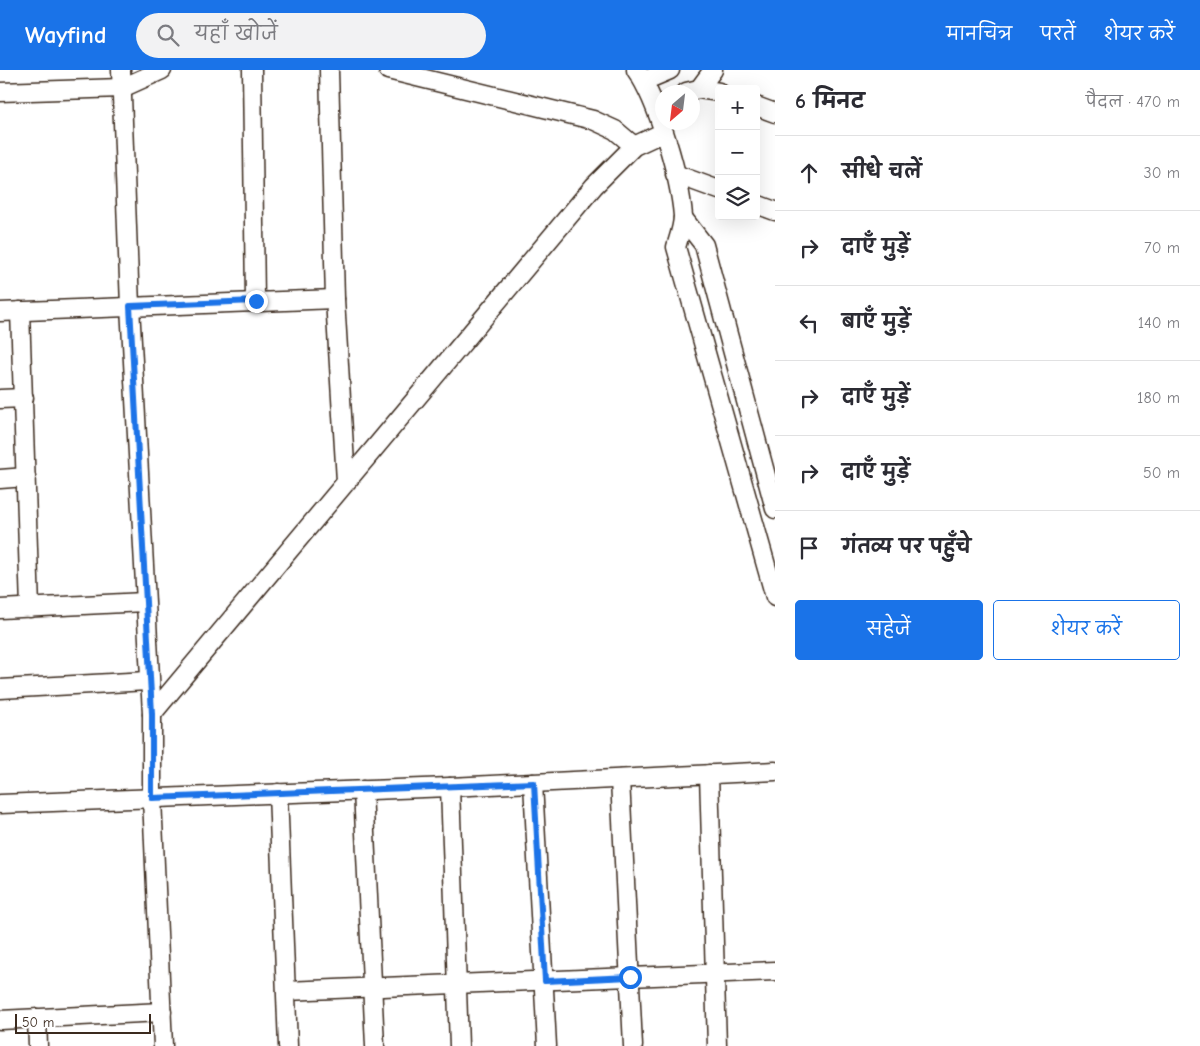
<!DOCTYPE html>
<html lang="hi">
<head>
<meta charset="utf-8">
<style>
  body { margin:0; font-family:"Comic Neue","Playpen Sans Deva",sans-serif; background:#f2f2f3; color:#2b2b33 }
  .controls { position:absolute; right:15px; top:15px; display:grid; overflow:hidden; border-radius:5px; box-shadow:0 5px 20px #0002 }
  .controls button { width:45px; height:45px; display:grid; place-items:center; padding:0; border:0; border-bottom:1px solid #e1e1e2; background:#fff; color:#2b2b33; font:25px sans-serif }
  .compass { position:absolute; left:655px; top:15px; width:45px; height:45px; border-radius:50%; background:#fff; box-shadow:0 5px 20px #0002; rotate:208deg }
  .scale { position:absolute; left:15px; bottom:12px; width:136px; box-sizing:border-box; padding-left:5px; border:2px solid #3b2a1e; border-top:0; font-size:14px; line-height:18px; white-space:nowrap; color:#3b2a1e; -webkit-text-stroke:4px #fff; paint-order:stroke }
  .stop { position:absolute; width:15px; height:15px; margin:-11px; border:4px solid #1a73e8; border-radius:50%; background:#fff }
  .stop.end { background:#1a73e8; border-color:#fff; box-shadow:0 1px 5px #0008 }
  .list { margin:0; padding:0; list-style:none }
  h2 { display:flex; justify-content:space-between; align-items:center; height:65px; margin:0; padding:0 20px; font-size:21px }
  h2 small { font-size:16px; font-weight:400; color:#7c7c81 }
  .list li { display:grid; grid-template-columns:32px 1fr auto; gap:15px; align-items:center; box-sizing:border-box; height:75px; padding:0 20px; border-top:1px solid #e1e1e2 }
  .list b { display:block; font-size:19px; white-space:nowrap }
  .list em { font-size:16px; font-style:normal; color:#7c7c81 }
  .actions { display:flex; gap:10px; padding:15px 20px }
  .actions a { flex:1; padding:11px 0; border:1px solid #1a73e8; border-radius:5px; text-align:center; font-size:18px; color:#1a73e8 }
  .actions .main { background:#1a73e8; color:#fff }
  .icon { flex:none; width:28px; height:28px; fill:none; stroke:currentColor; stroke-width:2; stroke-linecap:round; stroke-linejoin:round }
  .map { position:relative; flex:none; width:775px; height:976px; overflow:hidden }
  header { display:flex; align-items:center; gap:30px; box-sizing:border-box; height:70px; padding:0 25px; background:#1a73e8; color:#fff }
  header strong { font-size:24px }
  nav { display:flex; gap:28px; margin-inline-start:auto; font-size:18px }
  .search { width:350px; height:45px; background:#f2f2f3; display:flex; align-items:center; gap:12px; box-sizing:border-box; padding:0 18px; border-radius:28px; color:#7c7c81; font-size:19px }
  main { display:flex }
  aside { flex:1; background:#fff }
  .map>svg:first-child { display:block }
  .lines { fill:none; stroke-linecap:round; stroke-linejoin:round }
  .minor-casing { stroke:#3b2a1e; stroke-width:21 }
  .minor { stroke:#fff; stroke-width:18 }
  .route { stroke:#1a73e8; stroke-width:6 }
</style>
</head>
<body>
<header>
<strong>Wayfind</strong>
<div class="search"><svg class="icon" aria-label="search" viewBox="0 0 24 24"><circle cx="10" cy="10" r="6"/><path d="M15 15l6 6"/></svg>यहाँ खोजें</div>
<nav><a>मानचित्र</a><a>परतें</a><a>शेयर करें</a></nav>
</header>
<main>
<div class="map">
<svg width="775" height="976" viewBox="0 0 775 976">
  <rect width="100%" height="100%" fill="#fff"/>
  <filter id="ink" filterUnits="userSpaceOnUse"><feTurbulence type="fractalNoise" baseFrequency=".02" numOctaves="2"/><feDisplacementMap in="SourceGraphic" scale="10" xChannelSelector="R" yChannelSelector="G"/><feConvolveMatrix kernelMatrix="1 2 1 2 8 2 1 2 1" color-interpolation-filters="sRGB"/></filter>
  <g filter="url(#ink)">
    <g class="lines">
      <defs>
        <g id="minor">
          <polyline points="121,0 130,236 152,644 152,728 163,976"/>
          <polyline points="252,0 255,231"/>
          <polyline points="329,0 335,229 346,411"/>
          <polyline points="388,0 593,50 615,60 634,76"/>
          <path d="M636 0C658 31 680 108 683 146 683 156 679 167 676 177L775 527"/>
          <polyline points="644,11 670,0"/>
          <polyline points="699,19 713,0"/>
          <polyline points="0,22 122,18 162,0"/>
          <polyline points="686,22 699,19 719,22"/>
          <polyline points="756,36 775,43"/>
          <polyline points="675,104 719,120"/>
          <polyline points="756,134 775,141"/>
          <polyline points="683,148 704,175 775,439"/>
          <polyline points="20,241 30,538"/>
          <polyline points="0,242 335,229"/>
          <polyline points="0,329 24,328"/>
          <polyline points="0,409 26,407"/>
          <polyline points="0,539 145,532"/>
          <polyline points="0,619 148,611"/>
          <polyline points="152,644 594,116 634,76 662,63"/>
          <polyline points="709,704 717,976"/>
          <polyline points="620,709 633,976"/>
          <polyline points="533,713 547,976"/>
          <polyline points="450,717 459,976"/>
          <polyline points="363,720 375,976"/>
          <polyline points="278,723 288,976"/>
          <polyline points="0,734 450,717 775,701"/>
          <polyline points="286,921 775,901"/>
          <polyline points="37,948 38,976"/>
          <polyline points="0,950 162,942"/>
        </g>
      </defs>
      <use href="#minor" class="minor-casing"/>
      <use href="#minor" class="minor"/>
    </g>
  </g>
  <g class="lines" filter="url(#ink)">
    <polyline class="route" points="256,231 130,236 152,644 152,728 534,713 545,911 630,907"/>
  </g>
</svg>
<div class="controls">
<button>+</button>
<button>−</button>
<button><svg class="icon" aria-label="layers" viewBox="0 0 24 24"><path d="M12 4l9 5-9 5-9-5zM3 14l9 5 9-5"/></svg></button>
</div>
<svg class="compass" viewBox="-18 -18 36 36"><path d="M0-13l5 13h-10z" fill="#e53935"/><path d="M0 13l5-13h-10z" fill="#7c7c81"/></svg>
<div class="scale">50 m</div>
<div class="stop" style="left:630px;top:907px"></div>
<div class="stop end" style="left:256px;top:231px"></div>
</div>
<aside>
<h2>6 मिनट<small>पैदल · 470 m</small></h2>
<ul class="list">
<li><svg class="icon" aria-label="ahead" viewBox="0 0 24 24"><path d="M12 20V5M6 11l6-6 6 6"/></svg><div><b>सीधे चलें</b></div><em>30 m</em></li>
<li><svg class="icon" aria-label="right" viewBox="0 0 24 24"><path d="M7 20v-9h11M14 6l5 5-5 5"/></svg><div><b>दाएँ मुड़ें</b></div><em>70 m</em></li>
<li><svg class="icon" aria-label="left" viewBox="0 0 24 24"><path d="M17 20v-9H6M10 6l-5 5 5 5"/></svg><div><b>बाएँ मुड़ें</b></div><em>140 m</em></li>
<li><svg class="icon" aria-label="right" viewBox="0 0 24 24"><path d="M7 20v-9h11M14 6l5 5-5 5"/></svg><div><b>दाएँ मुड़ें</b></div><em>180 m</em></li>
<li><svg class="icon" aria-label="right" viewBox="0 0 24 24"><path d="M7 20v-9h11M14 6l5 5-5 5"/></svg><div><b>दाएँ मुड़ें</b></div><em>50 m</em></li>
<li><svg class="icon" aria-label="arrive" viewBox="0 0 24 24"><path d="M6 21V4h12l-3 4 3 4H6"/></svg><div><b>गंतव्य पर पहुँचे</b></div></li>
</ul>
<div class="actions"><a class="main">सहेजें</a><a>शेयर करें</a></div>
</aside>
</main>
</body>
</html>
